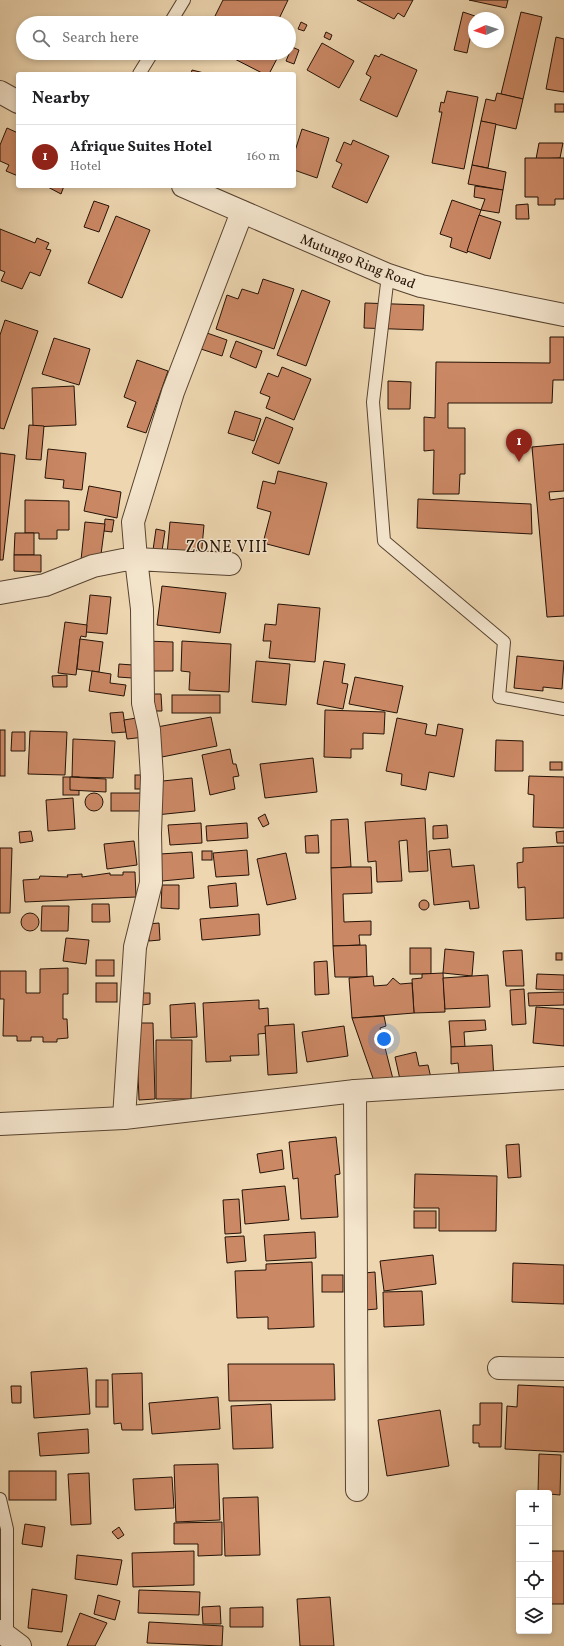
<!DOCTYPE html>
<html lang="en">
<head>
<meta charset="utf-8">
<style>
  body { margin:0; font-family:Vollkorn,serif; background:#f6f6f6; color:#202124 }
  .controls { position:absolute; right:12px; bottom:12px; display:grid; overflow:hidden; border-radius:4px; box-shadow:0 2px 6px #0003 }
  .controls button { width:36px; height:36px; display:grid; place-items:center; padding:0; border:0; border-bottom:1px solid #e0e0e0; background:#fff; color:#202124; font:20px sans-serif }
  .compass { position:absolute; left:468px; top:12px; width:36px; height:36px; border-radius:50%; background:#fff; box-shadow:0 2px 6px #0003; rotate:267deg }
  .you { position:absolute; left:384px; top:1039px; width:14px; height:14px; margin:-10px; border:3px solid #fff; border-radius:50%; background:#1a73e8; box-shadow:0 0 0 6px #1a73e833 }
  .badge { display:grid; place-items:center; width:26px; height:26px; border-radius:50%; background:#8f2418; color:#fff; font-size:13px; font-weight:700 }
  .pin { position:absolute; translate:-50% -33px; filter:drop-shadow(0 1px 2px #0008) }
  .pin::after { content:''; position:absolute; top:21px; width:14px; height:12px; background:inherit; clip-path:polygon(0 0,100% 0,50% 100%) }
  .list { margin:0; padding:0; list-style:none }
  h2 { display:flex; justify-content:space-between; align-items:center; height:52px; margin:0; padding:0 16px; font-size:17px }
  h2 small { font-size:13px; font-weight:400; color:#757577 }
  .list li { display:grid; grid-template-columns:26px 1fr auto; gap:12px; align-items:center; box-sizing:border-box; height:64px; padding:0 16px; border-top:1px solid #e0e0e0 }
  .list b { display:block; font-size:15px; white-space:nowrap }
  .list p { margin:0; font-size:13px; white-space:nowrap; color:#757577 }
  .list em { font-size:13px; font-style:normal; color:#757577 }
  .icon { flex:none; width:22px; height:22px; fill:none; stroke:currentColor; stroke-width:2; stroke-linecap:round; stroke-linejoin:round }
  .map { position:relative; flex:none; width:564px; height:1646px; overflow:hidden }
  .search { position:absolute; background:#fff; box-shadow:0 2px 6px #0003; left:16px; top:16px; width:280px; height:44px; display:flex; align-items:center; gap:10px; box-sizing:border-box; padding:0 14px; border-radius:22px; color:#757577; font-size:15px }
  .panel { position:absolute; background:#fff; box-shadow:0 2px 6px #0003; left:16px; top:72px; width:280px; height:116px; border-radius:4px }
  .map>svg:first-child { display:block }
  .building { fill:#cb8865; stroke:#251206 }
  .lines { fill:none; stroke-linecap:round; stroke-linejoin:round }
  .lane-casing { stroke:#574330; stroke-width:14 }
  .street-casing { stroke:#574330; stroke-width:24 }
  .lane { stroke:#f3e4cc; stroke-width:12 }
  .street { stroke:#f3e4cc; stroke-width:22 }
  .labels { text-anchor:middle; stroke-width:3; stroke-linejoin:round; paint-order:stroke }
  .street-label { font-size:14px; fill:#251206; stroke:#f3e4cc }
  .quarter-label { font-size:16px; letter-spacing:1px; fill:#251206; stroke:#f3e4cc }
</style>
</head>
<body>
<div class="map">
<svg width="564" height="1646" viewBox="0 0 564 1646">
  <rect width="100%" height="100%" fill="#edd6b0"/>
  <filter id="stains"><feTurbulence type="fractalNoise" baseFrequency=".005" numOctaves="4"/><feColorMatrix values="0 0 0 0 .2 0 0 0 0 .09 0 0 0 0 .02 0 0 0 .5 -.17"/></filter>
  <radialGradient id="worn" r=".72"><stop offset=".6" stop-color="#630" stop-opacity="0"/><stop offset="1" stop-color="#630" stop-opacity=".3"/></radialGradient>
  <g class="building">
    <polygon points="223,0 288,0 277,23 224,23 225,22 215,16"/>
    <polygon points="357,0 413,0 404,17 398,13 394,19"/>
    <polygon points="469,0 508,0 506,8"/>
    <polygon points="463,12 475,16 467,53 454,50"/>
    <polygon points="521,12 542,17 523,99 501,94"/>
    <polygon points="301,22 307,25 304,31 298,29"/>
    <polygon points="326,32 332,35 330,40 324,37"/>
    <polygon points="556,37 564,39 564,92 546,89"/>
    <polygon points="322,43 354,61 339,88 307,70"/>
    <polygon points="292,47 299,50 294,64 286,61"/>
    <polygon points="223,53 280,53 269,74 264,74"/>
    <polygon points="381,54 417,70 397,117 360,100 371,77 366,74 375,55 379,57"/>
    <polygon points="192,70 208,74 191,74"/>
    <polygon points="447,91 478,97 464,169 432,163 442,112 439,112 441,102 444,103"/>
    <polygon points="497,93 523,99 516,129 481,121 486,99 495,101"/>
    <rect x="555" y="104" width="9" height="8"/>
    <polygon points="481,121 496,124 488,168 472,165"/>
    <polygon points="7,128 18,133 18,176 6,171 9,165 0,161 0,145"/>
    <polygon points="302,129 329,138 317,178 294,170 294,154"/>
    <polygon points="353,140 389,156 367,203 332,187 342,164 336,161 344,142 351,145"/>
    <polygon points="539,143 563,143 560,158 536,159"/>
    <polygon points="525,158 564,158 564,199 555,199 555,205 538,205 538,197 525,197"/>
    <polygon points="472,165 506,172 503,190 468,184"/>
    <polygon points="46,186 64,186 61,194"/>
    <polygon points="475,186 503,190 499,213 481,210 485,199 474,197"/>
    <polygon points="452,200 481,210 467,253 450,247 452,238 440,234"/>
    <polygon points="94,201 109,206 99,232 84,227"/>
    <polygon points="528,204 529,219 516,219 516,205"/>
    <polygon points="479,215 501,222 490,259 467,251"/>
    <polygon points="116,216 150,230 122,298 88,283"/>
    <polygon points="0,229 35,243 37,238 49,243 46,249 51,250 40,276 30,272 22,289 1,281 5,272 0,270"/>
    <polygon points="263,279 294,289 274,349 216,329 227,295 238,299 242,289 258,294"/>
    <polygon points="302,290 330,301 306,366 277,355"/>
    <polygon points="365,303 424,305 423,330 364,328"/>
    <polygon points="5,320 38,331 4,429 0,428 0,335"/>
    <polygon points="207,333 227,340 222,356 201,349"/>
    <polygon points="550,337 564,337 564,380 553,380 552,403 448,403 448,428 465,428 465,474 460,474 459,494 433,494 434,450 424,451 424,417 435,418 436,362 550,363"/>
    <polygon points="54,338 90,349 79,385 42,374"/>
    <polygon points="236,341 262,351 256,368 230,357"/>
    <polygon points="137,360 168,371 146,433 127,427 136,402 124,397"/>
    <polygon points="282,367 311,379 294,420 266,408 270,397 260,393 268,373 278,377"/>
    <polygon points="388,381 411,382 410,409 388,409"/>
    <polygon points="74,386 76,425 33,427 32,388"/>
    <polygon points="235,411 261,419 254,441 228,433"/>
    <polygon points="266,417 293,428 279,464 252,453"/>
    <polygon points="29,425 44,426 41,460 26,459"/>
    <polygon points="564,444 564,491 549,492 550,500 564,498 564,616 547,617 532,447"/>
    <polygon points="48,449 86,453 82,490 63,488 64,480 45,478"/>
    <polygon points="0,453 15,455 3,560 0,560"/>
    <polygon points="278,471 327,483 309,555 263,543 271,512 257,508 263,481 275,484"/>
    <polygon points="89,486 121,492 117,518 84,511"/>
    <polygon points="418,499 531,504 532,534 417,528"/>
    <polygon points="25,500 69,501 69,530 57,530 57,539 39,539 39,533 25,533"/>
    <polygon points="105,519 114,520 112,532 104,531"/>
    <polygon points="85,522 105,524 100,562 81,560"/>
    <polygon points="170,522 204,525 201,558 167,554"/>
    <polygon points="156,529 165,531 162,551 153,550"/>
    <polygon points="15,533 34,533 34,555 14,555"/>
    <polygon points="14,555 41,555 41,572 14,571"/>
    <polygon points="162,586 226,593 220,633 157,625"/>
    <polygon points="90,595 111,597 107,634 86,632"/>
    <polygon points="278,604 320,608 315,662 269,658 271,641 263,641 265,624 276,625"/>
    <polygon points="65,622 87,625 86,637 81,636 80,639 76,675 58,673"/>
    <polygon points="80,639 103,642 99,672 77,669"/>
    <polygon points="146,641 173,642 173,671 146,671"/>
    <polygon points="182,641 231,644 229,692 189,690 190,672 181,671"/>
    <polygon points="517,656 564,661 562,689 543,687 543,691 514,688"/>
    <polygon points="256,661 290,664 286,705 252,702"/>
    <polygon points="324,661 345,664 342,683 348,684 343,709 317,704"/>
    <polygon points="119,664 133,665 132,678 118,677"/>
    <polygon points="92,671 111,674 110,683 126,685 124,696 89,691"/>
    <polygon points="67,675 67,687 53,687 52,676"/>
    <polygon points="355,677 403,686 397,713 349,704"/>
    <polygon points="147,694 161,694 162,711 147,711"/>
    <rect x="172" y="695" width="48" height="18"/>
    <polygon points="325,710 385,712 384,734 363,733 363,749 351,749 351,758 324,757"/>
    <polygon points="123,712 126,732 112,733 110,713"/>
    <polygon points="143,717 145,737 127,739 124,720"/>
    <polygon points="211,717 217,746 162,757 157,727"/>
    <polygon points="397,718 427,724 425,734 436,736 438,724 463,729 454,777 429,772 426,790 401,785 402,774 386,771"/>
    <rect x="0" y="730" width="5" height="46"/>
    <polygon points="30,731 67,732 65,775 28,774"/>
    <polygon points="12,732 25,732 25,751 11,751"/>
    <polygon points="73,739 115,741 113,778 72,777"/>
    <polygon points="496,740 523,741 523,771 495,771"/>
    <polygon points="230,749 233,764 236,764 239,776 233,777 235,789 210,795 202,755"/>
    <polygon points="313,758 317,792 265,798 260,764"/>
    <rect x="550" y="762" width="12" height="8"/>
    <rect x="135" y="775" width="12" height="14"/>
    <polygon points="529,776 564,777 564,828 533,827 534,795 528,794"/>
    <rect x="63" y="777" width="16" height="18"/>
    <polygon points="70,777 106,779 106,792 70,790"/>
    <polygon points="192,778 195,811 156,815 153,782"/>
    <circle cx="94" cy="802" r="9"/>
    <rect x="111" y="793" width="30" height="18"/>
    <polygon points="73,798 75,829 48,831 46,800"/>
    <polygon points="265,814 269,824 263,827 258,818"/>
    <polygon points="425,818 428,871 409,872 407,840 399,841 402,881 377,882 376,861 368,862 365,822"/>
    <polygon points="348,819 351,867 331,868 331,820"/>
    <polygon points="201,823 202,843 170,845 168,825"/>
    <polygon points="247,823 248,838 207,841 206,826"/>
    <polygon points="447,825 448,838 433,839 433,826"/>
    <polygon points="31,831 33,841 20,843 19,832"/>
    <polygon points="564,831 564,843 557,843 556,832"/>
    <polygon points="318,835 319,853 306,853 305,836"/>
    <polygon points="134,841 137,865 107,869 104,844"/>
    <polygon points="564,846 564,918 526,920 525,887 518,888 517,863 523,862 523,848"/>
    <polygon points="0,848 12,848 10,913 0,913"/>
    <polygon points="450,849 452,867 474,865 479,908 470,909 469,901 434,905 429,851"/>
    <polygon points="247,850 249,875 216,877 213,853"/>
    <rect x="202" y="851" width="10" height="9"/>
    <polygon points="192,852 194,878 162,881 160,854"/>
    <polygon points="286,853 296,899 267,905 257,859"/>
    <polygon points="351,867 371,867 372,893 343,894 344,922 371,921 371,935 359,935 360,945 333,946 331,868"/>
    <polygon points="123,872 135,872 136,897 25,902 23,880 39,879 40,876 68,877 67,875 82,874 82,877 110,873 110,875 123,875"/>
    <polygon points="236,883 238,906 210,908 208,886"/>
    <polygon points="162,885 179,885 179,909 161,908"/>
    <circle cx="424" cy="905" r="5"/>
    <polygon points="92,904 109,904 110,922 92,922"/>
    <polygon points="42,906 69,906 68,931 41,931"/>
    <circle cx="30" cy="922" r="9"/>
    <polygon points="259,914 260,935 202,940 200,919"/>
    <polygon points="159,923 160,940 149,941 148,924"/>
    <polygon points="66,938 89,940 86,964 63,961"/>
    <polygon points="366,945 367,977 335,977 333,946"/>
    <rect x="410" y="948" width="21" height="26"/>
    <polygon points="445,949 474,952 472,976 443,973"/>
    <polygon points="522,950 524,986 506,986 503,951"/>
    <rect x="556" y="953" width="6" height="7"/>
    <rect x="96" y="960" width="18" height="16"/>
    <polygon points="327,961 329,994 315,995 314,962"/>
    <polygon points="68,968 68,994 63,994 63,1019 67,1019 68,1038 57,1039 57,1042 43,1042 43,1037 31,1037 31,1041 17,1041 17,1036 3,1036 4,999 0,999 0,971 26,971 26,993 40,993 40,969"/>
    <polygon points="443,973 445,1012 414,1013 412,979 422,978 422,974"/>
    <polygon points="537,974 564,975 564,990 536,989"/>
    <polygon points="488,975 490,1007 445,1009 443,978"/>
    <polygon points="373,976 374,986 387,985 393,978 400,984 412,983 414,1013 352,1018 349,978"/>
    <rect x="96" y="983" width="21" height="19"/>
    <polygon points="524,989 526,1024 512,1025 510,990"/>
    <polygon points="564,992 564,1005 529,1006 528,993"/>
    <polygon points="142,993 150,993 150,1004 142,1005"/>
    <polygon points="259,1000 259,1009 268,1008 269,1033 258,1034 259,1055 230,1056 231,1061 206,1062 203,1003"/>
    <polygon points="195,1003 197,1037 171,1038 170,1005"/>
    <polygon points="536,1007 564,1009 564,1046 533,1043"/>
    <polygon points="384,1016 386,1026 380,1028 394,1083 375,1084 352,1018"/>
    <polygon points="485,1020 486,1030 464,1032 465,1047 451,1047 449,1021"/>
    <polygon points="136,1023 153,1023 155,1099 139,1100"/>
    <polygon points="294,1024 297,1073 268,1075 265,1026"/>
    <polygon points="344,1026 348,1056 307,1062 302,1032"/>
    <polygon points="156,1040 192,1040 191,1099 156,1099"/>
    <polygon points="492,1045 494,1080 460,1082 458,1063 451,1064 451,1047"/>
    <polygon points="416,1052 419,1066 428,1065 431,1078 401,1084 395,1057"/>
    <polygon points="336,1137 340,1174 335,1175 338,1217 301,1219 298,1178 293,1179 289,1142"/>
    <polygon points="519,1144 521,1177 508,1178 506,1145"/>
    <polygon points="282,1150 284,1169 260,1173 257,1154"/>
    <polygon points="415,1174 497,1176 496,1231 439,1231 439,1208 414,1208"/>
    <polygon points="285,1186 289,1220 245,1224 242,1190"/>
    <polygon points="239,1199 241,1233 225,1234 223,1200"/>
    <rect x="414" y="1211" width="22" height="17"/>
    <polygon points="315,1232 316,1258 266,1261 264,1235"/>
    <polygon points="244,1236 246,1261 227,1263 225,1237"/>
    <polygon points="433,1255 436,1284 384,1291 380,1261"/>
    <polygon points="312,1262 314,1327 268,1329 268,1317 237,1318 235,1271 266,1270 266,1264"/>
    <polygon points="513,1263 564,1265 564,1304 512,1302"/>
    <polygon points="375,1272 377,1309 365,1310 364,1273"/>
    <rect x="322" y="1275" width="21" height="17"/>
    <polygon points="422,1291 424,1325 384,1327 383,1292"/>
    <polygon points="228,1364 334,1364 335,1400 229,1401"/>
    <polygon points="87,1368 90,1414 34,1418 31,1372"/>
    <polygon points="142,1373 143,1430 122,1430 121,1423 114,1424 112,1374"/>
    <rect x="96" y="1380" width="12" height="27"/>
    <polygon points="518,1385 564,1387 564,1452 505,1449 507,1406 517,1407"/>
    <polygon points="11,1386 21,1386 21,1403 12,1403"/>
    <polygon points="218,1397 220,1429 152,1434 149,1403"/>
    <polygon points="480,1403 502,1403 501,1447 479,1447 479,1443 473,1443 473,1425 480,1425"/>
    <polygon points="271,1404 273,1448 233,1449 231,1406"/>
    <polygon points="440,1410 449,1466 387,1476 378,1420"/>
    <polygon points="88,1429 89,1453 40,1456 38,1433"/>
    <polygon points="539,1454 561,1455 560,1495 538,1493"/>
    <polygon points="218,1464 220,1520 176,1522 174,1465"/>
    <rect x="9" y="1471" width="47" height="29"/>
    <polygon points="89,1473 91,1524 71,1525 68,1474"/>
    <polygon points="172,1477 174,1508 135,1510 133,1479"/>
    <polygon points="258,1497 260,1555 225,1556 223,1498"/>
    <polygon points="222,1522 222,1555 198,1556 198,1544 174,1544 174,1523"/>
    <polygon points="25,1524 45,1527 42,1547 22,1544"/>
    <polygon points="119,1527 124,1535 118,1539 112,1532"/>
    <polygon points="194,1551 194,1585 133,1587 132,1553"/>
    <rect x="549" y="1551" width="15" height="53"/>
    <polygon points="77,1555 122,1560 117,1585 75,1579"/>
    <polygon points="32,1589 67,1595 62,1632 28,1628"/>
    <polygon points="139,1590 200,1592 199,1615 138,1613"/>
    <polygon points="98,1595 120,1601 115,1620 94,1614"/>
    <polygon points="330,1597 334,1646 300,1646 297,1599"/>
    <polygon points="220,1606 221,1624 203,1624 202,1607"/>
    <polygon points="263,1607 263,1627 230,1627 230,1608"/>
    <polygon points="80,1613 107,1623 95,1646 67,1646"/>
    <polygon points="149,1622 223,1626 222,1646 147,1643"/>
  </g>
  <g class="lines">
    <defs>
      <g id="lane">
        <polyline points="170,23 184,0"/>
        <polyline points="139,74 152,53"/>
        <polyline points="388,275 373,402 384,541 504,642 499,697 564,709"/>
        <polyline points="0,1499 7,1529 7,1636"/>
      </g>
      <g id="street">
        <polyline points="0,92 18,102"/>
        <polyline points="183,186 388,275 421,286 564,315"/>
        <polyline points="0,593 45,585 93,566 123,560 136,559 133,522 173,392 242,212"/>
        <polyline points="355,1091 357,1490"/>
        <polyline points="124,1118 135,947 151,883 150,833 152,777 149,730 143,703 142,609 136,559 230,564"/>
        <polyline points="0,1124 124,1118 355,1091 564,1078"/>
        <polyline points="499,1368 564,1369"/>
        <polyline points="0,1631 20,1646"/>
      </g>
    </defs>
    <use href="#lane" class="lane-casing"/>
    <use href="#street" class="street-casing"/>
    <use href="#lane" class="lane"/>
    <use href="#street" class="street"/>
  </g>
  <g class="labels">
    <g class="street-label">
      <text transform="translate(358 261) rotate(22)" y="5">Mutungo Ring Road</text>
    </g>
    <g class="quarter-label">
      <text x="227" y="552">ZONE VIII</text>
    </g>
  </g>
  <rect width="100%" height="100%" filter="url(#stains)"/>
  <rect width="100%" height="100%" fill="url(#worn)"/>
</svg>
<div class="controls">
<button>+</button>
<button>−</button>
<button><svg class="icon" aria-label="locate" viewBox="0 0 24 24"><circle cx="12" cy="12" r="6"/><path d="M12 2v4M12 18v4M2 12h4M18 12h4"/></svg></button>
<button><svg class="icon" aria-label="layers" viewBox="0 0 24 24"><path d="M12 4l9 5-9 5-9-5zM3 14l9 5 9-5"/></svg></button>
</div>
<svg class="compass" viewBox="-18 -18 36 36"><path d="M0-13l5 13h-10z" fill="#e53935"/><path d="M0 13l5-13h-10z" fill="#757577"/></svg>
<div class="you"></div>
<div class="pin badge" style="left:519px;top:462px">1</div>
<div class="search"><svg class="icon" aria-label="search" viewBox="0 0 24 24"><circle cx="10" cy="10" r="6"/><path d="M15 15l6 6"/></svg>Search here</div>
<section class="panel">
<h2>Nearby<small></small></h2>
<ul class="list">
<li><span class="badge">1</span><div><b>Afrique Suites Hotel</b><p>Hotel</p></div><em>160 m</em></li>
</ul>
</section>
</div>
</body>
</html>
